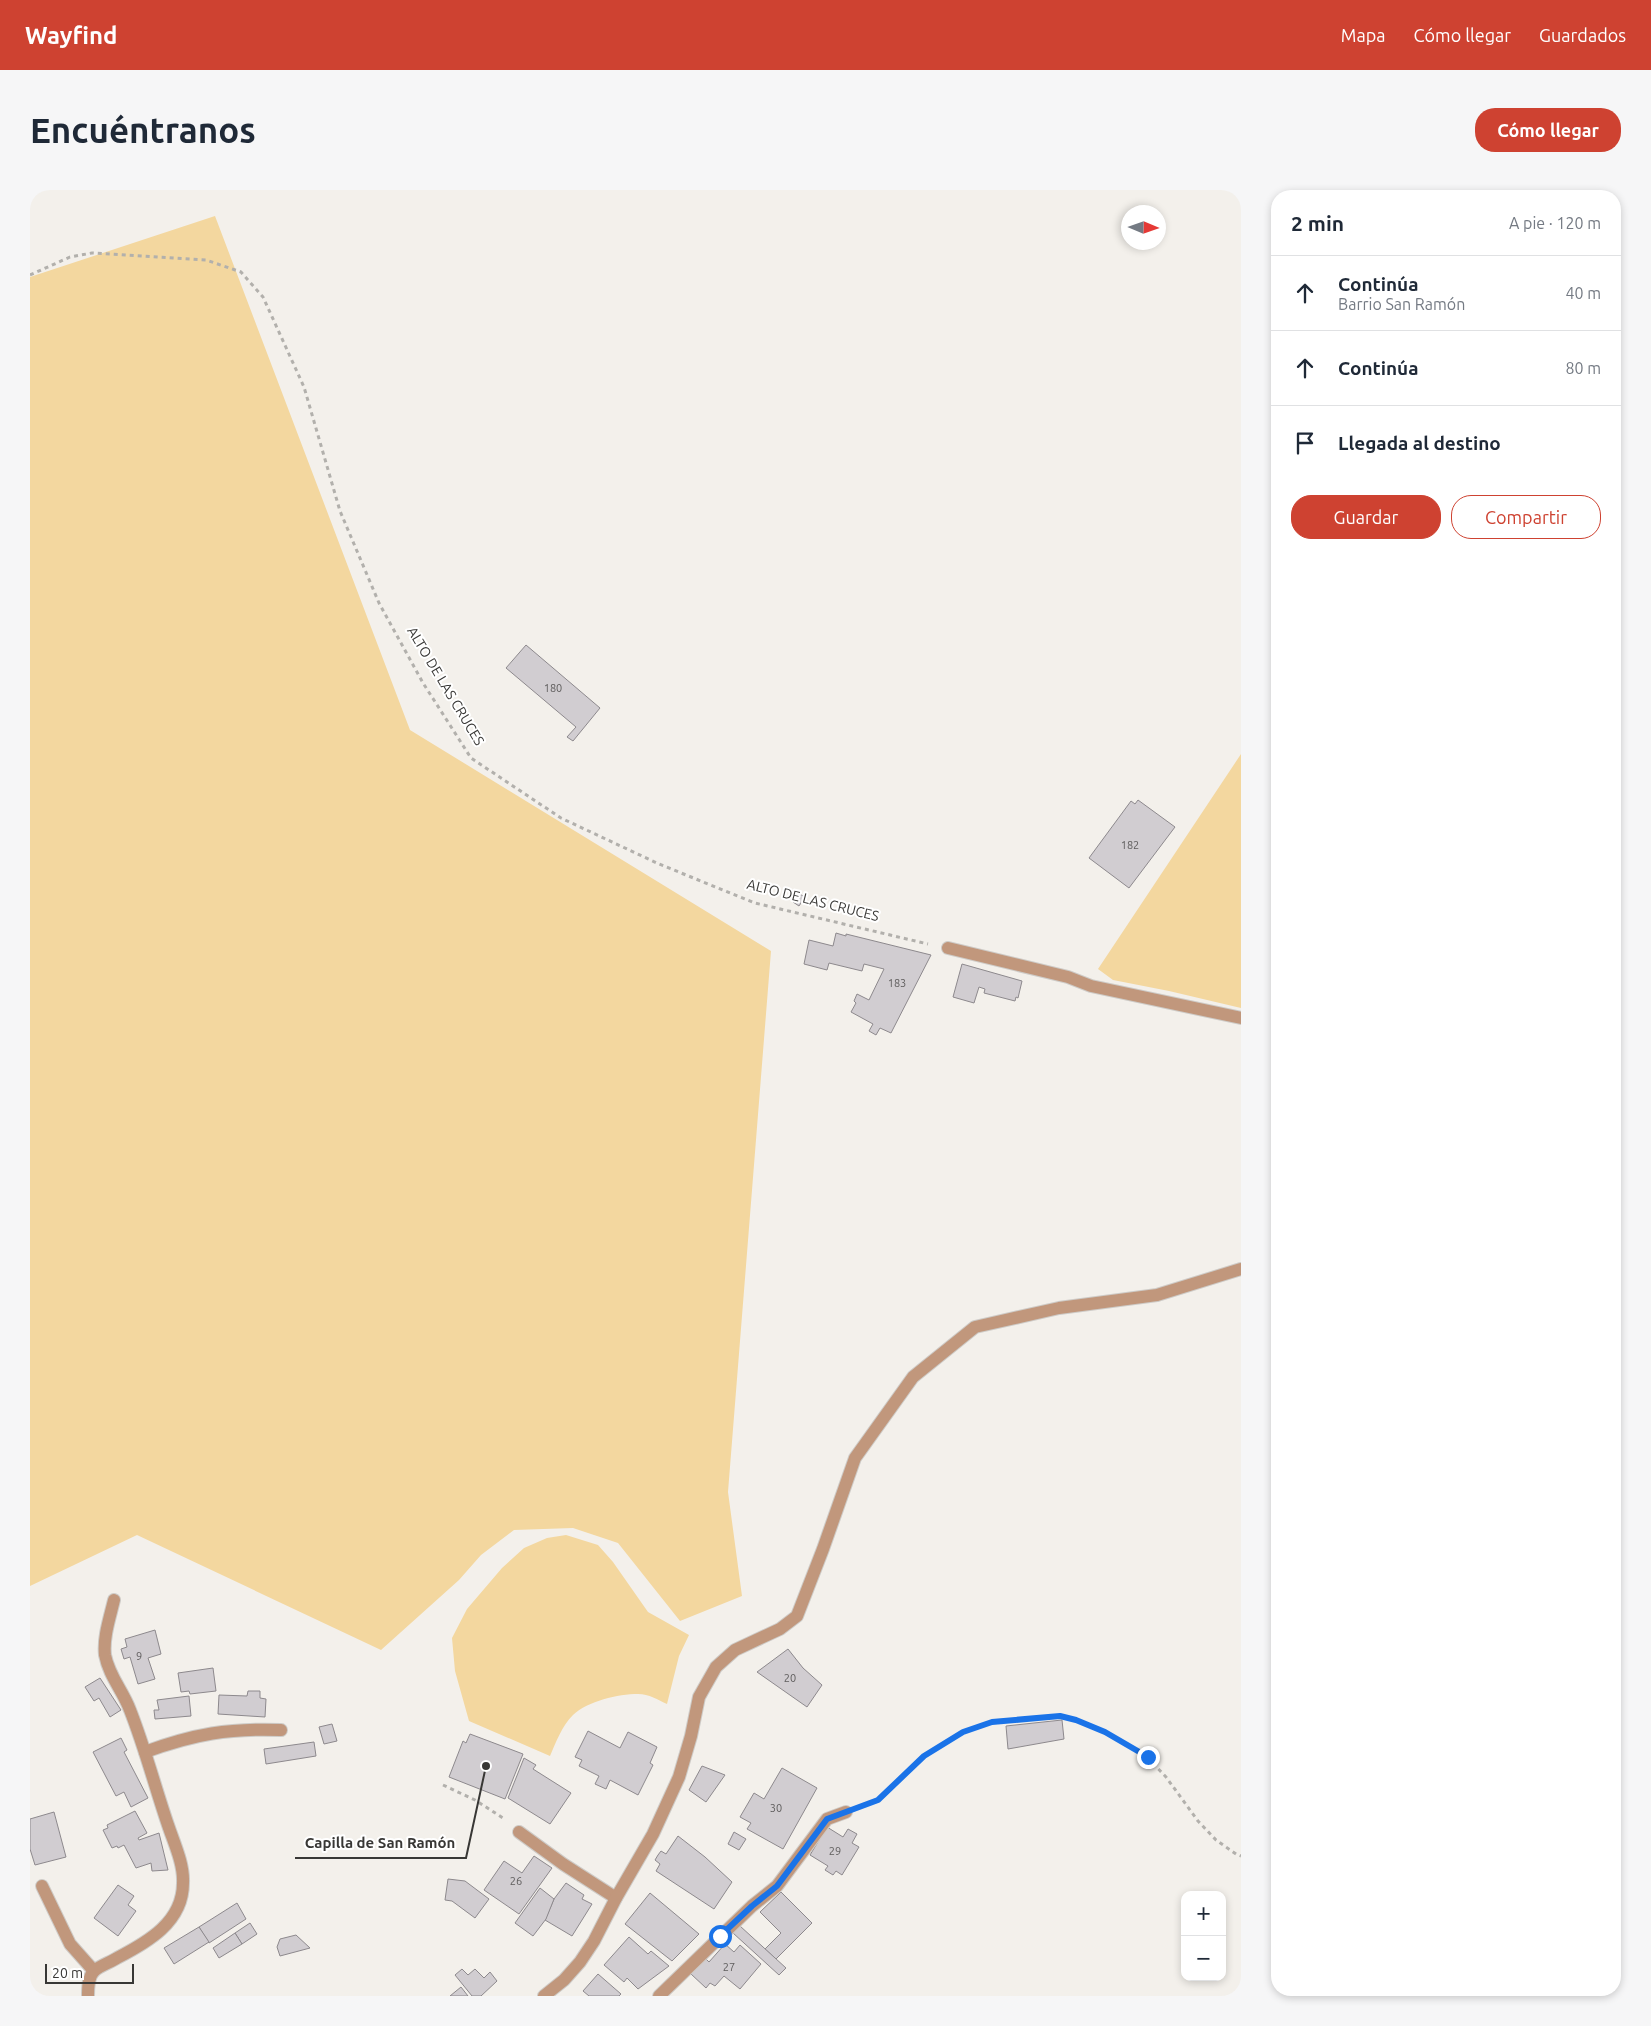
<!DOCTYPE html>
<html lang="es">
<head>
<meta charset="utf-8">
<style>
  body { margin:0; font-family:Ubuntu,sans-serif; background:#f6f6f7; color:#1f2937 }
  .controls { position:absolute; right:15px; bottom:15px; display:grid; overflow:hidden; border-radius:10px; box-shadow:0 2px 8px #0003 }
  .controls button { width:45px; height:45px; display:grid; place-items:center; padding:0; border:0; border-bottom:1px solid #e0e1e3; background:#fff; color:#1f2937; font:25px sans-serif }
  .compass { position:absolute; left:1091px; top:15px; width:45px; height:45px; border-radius:50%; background:#fff; box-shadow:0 2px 8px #0003; rotate:92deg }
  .scale { position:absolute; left:15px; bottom:12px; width:89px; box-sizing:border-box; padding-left:5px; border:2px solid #383735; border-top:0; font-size:14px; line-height:18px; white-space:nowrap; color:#383735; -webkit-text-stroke:4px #fff; paint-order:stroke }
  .stop { position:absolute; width:15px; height:15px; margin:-11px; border:4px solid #1a73e8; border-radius:50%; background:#fff }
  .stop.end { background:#1a73e8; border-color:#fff; box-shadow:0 1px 5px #0008 }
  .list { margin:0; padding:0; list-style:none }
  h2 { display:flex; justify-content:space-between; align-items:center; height:65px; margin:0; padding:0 20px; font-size:21px }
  h2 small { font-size:16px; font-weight:400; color:#747a83 }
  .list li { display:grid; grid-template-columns:32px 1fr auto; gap:15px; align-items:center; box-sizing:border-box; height:75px; padding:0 20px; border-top:1px solid #e0e1e3 }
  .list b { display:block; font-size:19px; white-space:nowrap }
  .list p { margin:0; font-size:16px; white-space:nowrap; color:#747a83 }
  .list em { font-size:16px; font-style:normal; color:#747a83 }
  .actions { display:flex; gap:10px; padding:15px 20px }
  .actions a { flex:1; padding:11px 0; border:1px solid #ce4231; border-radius:20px; text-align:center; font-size:18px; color:#ce4231 }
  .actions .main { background:#ce4231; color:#fff }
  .icon { flex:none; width:28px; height:28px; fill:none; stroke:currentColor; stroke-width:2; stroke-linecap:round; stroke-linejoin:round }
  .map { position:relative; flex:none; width:1211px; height:1806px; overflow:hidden; border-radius:20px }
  header { display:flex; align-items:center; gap:30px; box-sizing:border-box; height:70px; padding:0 25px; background:#ce4231; color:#fff }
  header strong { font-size:24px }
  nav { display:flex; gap:28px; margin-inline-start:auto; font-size:18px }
  .intro { display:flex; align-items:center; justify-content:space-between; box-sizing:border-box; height:120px; padding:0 30px }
  h1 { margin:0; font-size:35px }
  .button { padding:12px 22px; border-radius:20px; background:#ce4231; color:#fff; font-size:18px; font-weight:700 }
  main { display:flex; gap:30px; padding:0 30px }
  aside { flex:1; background:#fff; border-radius:20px; box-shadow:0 2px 8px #0003 }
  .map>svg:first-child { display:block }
  .green { fill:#f3d79f }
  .building { fill:#d1cdd1; stroke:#8d898d }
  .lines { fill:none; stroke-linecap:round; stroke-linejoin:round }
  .minor-casing { stroke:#cecbc7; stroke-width:14 }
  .path { stroke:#b2b0ac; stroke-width:3; stroke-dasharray:4 4; stroke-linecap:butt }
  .minor { stroke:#c1977c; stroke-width:12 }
  .route { stroke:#1a73e8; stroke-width:6 }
  .labels { text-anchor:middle; stroke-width:4; stroke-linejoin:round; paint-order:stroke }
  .number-label { font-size:11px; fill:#5e5c5c }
  .street-label { font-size:14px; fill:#383735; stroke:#fff }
  .leader { fill:none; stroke:#383735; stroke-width:2 }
  .callout-dot { fill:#383735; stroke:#fff; stroke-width:2 }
  .callout-label { font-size:15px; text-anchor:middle; font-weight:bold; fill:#383735; stroke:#fff; stroke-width:4; stroke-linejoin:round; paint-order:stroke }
</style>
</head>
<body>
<header>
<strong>Wayfind</strong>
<nav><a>Mapa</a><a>Cómo llegar</a><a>Guardados</a></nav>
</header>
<div class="intro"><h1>Encuéntranos</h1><a class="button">Cómo llegar</a></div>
<main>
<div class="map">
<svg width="1211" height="1806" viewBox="0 0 1211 1806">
  <rect width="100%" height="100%" fill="#f3f0eb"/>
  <g class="green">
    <polygon points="185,26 380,540 741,761 698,1302 712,1406 650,1431 588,1353 543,1338 484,1340 451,1365 429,1390 351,1460 107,1345 0,1396 0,87"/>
    <polygon points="1211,564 1211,818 1139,801 1083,790 1068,779"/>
    <path d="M536 1345 568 1355 583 1372 618 1422 659 1445 649 1466 637 1514C628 1510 619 1504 608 1504 588 1504 558 1511 543 1525 532 1536 526 1552 520 1566L439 1531 425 1481 422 1448 437 1419 472 1378 494 1358 517 1348Z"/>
  </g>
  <g class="building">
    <polygon points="496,455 570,518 543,551 537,547 546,537 476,478"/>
    <polygon points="1108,610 1145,637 1099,698 1059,668 1101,611 1105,614"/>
    <polygon points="768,703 775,707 769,716 763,712"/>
    <polygon points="806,743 816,746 816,744 901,765 861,843 850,838 846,845 839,841 843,834 821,822 826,813 824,811 827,804 839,810 854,779 834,774 832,781 799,773 797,780 774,774 779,750 803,756"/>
    <polygon points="932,774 992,791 988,808 986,807 985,811 954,803 955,799 949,797 944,813 923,807"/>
    <polygon points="125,1440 131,1464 118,1468 125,1489 108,1494 100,1467 94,1469 91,1459 97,1457 95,1449"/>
    <polygon points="758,1459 773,1478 792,1495 777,1517 727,1482"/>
    <polygon points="183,1478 186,1501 160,1504 159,1501 151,1502 148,1483"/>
    <polygon points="70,1488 91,1520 80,1527 69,1508 64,1511 55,1497"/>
    <polygon points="218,1501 230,1501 230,1508 236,1509 235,1527 188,1524 189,1505 217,1506"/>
    <polygon points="159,1506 161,1526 125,1529 124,1520 129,1520 127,1510"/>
    <polygon points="1032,1530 1034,1549 978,1559 976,1536"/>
    <polygon points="302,1534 307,1551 294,1554 289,1537"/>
    <polygon points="558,1541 590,1558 598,1542 627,1557 620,1573 623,1575 608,1605 580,1590 576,1599 565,1594 569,1586 549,1576 552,1570 545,1567"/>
    <polygon points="440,1544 493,1564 475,1609 419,1587 433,1551 436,1553"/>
    <polygon points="91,1548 97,1560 94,1562 118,1608 101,1617 94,1602 86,1606 63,1562"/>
    <polygon points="284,1552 286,1566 236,1574 234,1559"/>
    <polygon points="494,1568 506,1575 503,1579 541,1603 520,1634 478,1608"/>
    <polygon points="672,1576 695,1585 676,1612 659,1600"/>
    <polygon points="752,1578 787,1598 753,1659 717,1639 721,1633 710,1627 724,1603 734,1609"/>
    <polygon points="105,1621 117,1643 108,1648 109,1650 129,1643 138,1680 122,1681 121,1673 106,1678 94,1655 88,1658 87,1656 82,1658 73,1640 78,1638 77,1635"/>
    <polygon points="24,1622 36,1667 5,1675 0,1659 0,1629"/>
    <polygon points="797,1637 813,1647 818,1639 827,1644 822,1653 829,1657 812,1685 806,1681 803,1685 795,1680 798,1676 780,1665"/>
    <polygon points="704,1642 716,1649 709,1660 698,1654"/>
    <polygon points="648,1646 675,1667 702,1692 684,1719 626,1681 630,1674 625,1670 628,1665 631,1661 636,1664"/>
    <polygon points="504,1666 522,1678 489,1724 454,1700 474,1671 492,1683"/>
    <polygon points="418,1689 435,1691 459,1709 445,1728 422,1711 415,1710"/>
    <polygon points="536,1693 554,1705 552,1709 562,1714 542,1746 515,1730 524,1709"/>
    <polygon points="88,1695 104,1706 98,1715 106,1721 88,1746 64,1728"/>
    <polygon points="510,1698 524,1709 516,1729 503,1746 485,1733"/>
    <polygon points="751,1702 782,1733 746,1769 735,1759 751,1743 730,1722"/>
    <polygon points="620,1703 669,1744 642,1771 595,1734"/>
    <polygon points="207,1713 216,1729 179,1753 169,1737"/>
    <polygon points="220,1733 227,1744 212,1754 205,1743"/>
    <polygon points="710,1736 756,1778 749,1785 703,1743"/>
    <polygon points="169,1737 179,1752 144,1774 134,1758"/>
    <polygon points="205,1743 212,1754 189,1768 183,1758"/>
    <polygon points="266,1745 280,1758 250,1766 247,1757 250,1749"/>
    <polygon points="599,1747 618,1764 621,1761 639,1776 608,1799 597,1788 594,1792 574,1775"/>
    <polygon points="695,1754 704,1762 710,1755 731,1774 710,1799 694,1786 685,1796 680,1793 676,1798 661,1784 676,1769 679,1772"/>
    <polygon points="432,1779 438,1785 445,1779 454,1788 460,1782 467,1791 451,1806 442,1806 425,1785"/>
    <polygon points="568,1784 591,1804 589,1806 559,1806 553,1801"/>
    <polygon points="431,1797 438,1806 420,1806"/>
  </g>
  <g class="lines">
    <defs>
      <g id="minor">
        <polyline points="918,758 1038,787 1061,796 1211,828"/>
        <path d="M115 1562C164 1544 199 1538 251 1540"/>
        <polyline points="489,1642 533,1674 586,1708"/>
        <polyline points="12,1696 40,1754 64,1781"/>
        <path d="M58 1806C58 1798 58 1787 64 1781 69 1776 81 1772 87 1768 118 1752 153 1732 153 1693 154 1674 144 1653 138 1635 125 1597 115 1558 100 1520 93 1501 79 1486 75 1465 73 1447 80 1427 84 1410"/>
        <polyline points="514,1806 534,1790 550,1772 564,1751 586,1708 623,1644 649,1587 661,1546 669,1507 686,1477 705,1460 750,1439 767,1426 793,1359 825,1268 883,1187 945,1137 1029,1118 1127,1105 1211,1079"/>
        <polyline points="629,1806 722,1716 747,1696 797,1629 816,1622"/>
      </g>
    </defs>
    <use href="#minor" class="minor-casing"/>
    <g class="path">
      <polyline points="0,85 40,67 62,63 176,70 211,82 233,107 274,197 310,321 349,413 393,493 441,568 531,628 629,674 725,713 898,754"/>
      <polyline points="413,1595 445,1610 473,1628"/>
      <polyline points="835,1615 848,1611 894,1566 933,1542 962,1532 1030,1526 1046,1530 1075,1542 1117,1567 1136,1587 1168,1631 1186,1650 1206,1664 1211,1666"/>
    </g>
    <use href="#minor" class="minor"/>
  </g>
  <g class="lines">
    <polyline class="route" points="690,1746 722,1716 747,1696 797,1629 848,1610 894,1566 933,1542 962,1532 1030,1526 1046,1530 1075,1542 1118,1567"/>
  </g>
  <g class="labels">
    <g class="number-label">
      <text x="523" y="502">180</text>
      <text x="1100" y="659">182</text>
      <text x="867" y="797">183</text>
      <text x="109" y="1470">9</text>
      <text x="760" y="1492">20</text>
      <text x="746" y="1622">30</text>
      <text x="805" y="1665">29</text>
      <text x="486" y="1695">26</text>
      <text x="699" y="1781">27</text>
    </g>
    <g class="street-label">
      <text transform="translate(416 496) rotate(59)" y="5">ALTO DE LAS CRUCES</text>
      <text transform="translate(783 710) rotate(14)" y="5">ALTO DE LAS CRUCES</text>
    </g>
  </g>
  <path class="leader" d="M456 1576L436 1668H265"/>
  <circle class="callout-dot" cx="456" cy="1576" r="5"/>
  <g class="callout-label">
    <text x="350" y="1658">Capilla de San Ramón</text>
  </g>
</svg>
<div class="controls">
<button>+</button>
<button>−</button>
</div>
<svg class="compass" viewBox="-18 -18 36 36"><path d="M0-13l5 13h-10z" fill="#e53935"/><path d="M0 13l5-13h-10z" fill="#747a83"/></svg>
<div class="scale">20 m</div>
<div class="stop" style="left:690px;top:1746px"></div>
<div class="stop end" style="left:1118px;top:1567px"></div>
</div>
<aside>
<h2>2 min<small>A pie · 120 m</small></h2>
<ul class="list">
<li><svg class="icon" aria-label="ahead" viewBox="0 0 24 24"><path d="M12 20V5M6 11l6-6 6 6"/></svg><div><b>Continúa</b><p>Barrio San Ramón</p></div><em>40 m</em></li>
<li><svg class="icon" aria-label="ahead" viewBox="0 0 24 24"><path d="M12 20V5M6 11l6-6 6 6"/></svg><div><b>Continúa</b></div><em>80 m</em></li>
<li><svg class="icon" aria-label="arrive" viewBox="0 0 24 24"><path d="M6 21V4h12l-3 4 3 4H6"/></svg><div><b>Llegada al destino</b></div></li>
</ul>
<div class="actions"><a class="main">Guardar</a><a>Compartir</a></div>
</aside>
</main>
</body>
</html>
